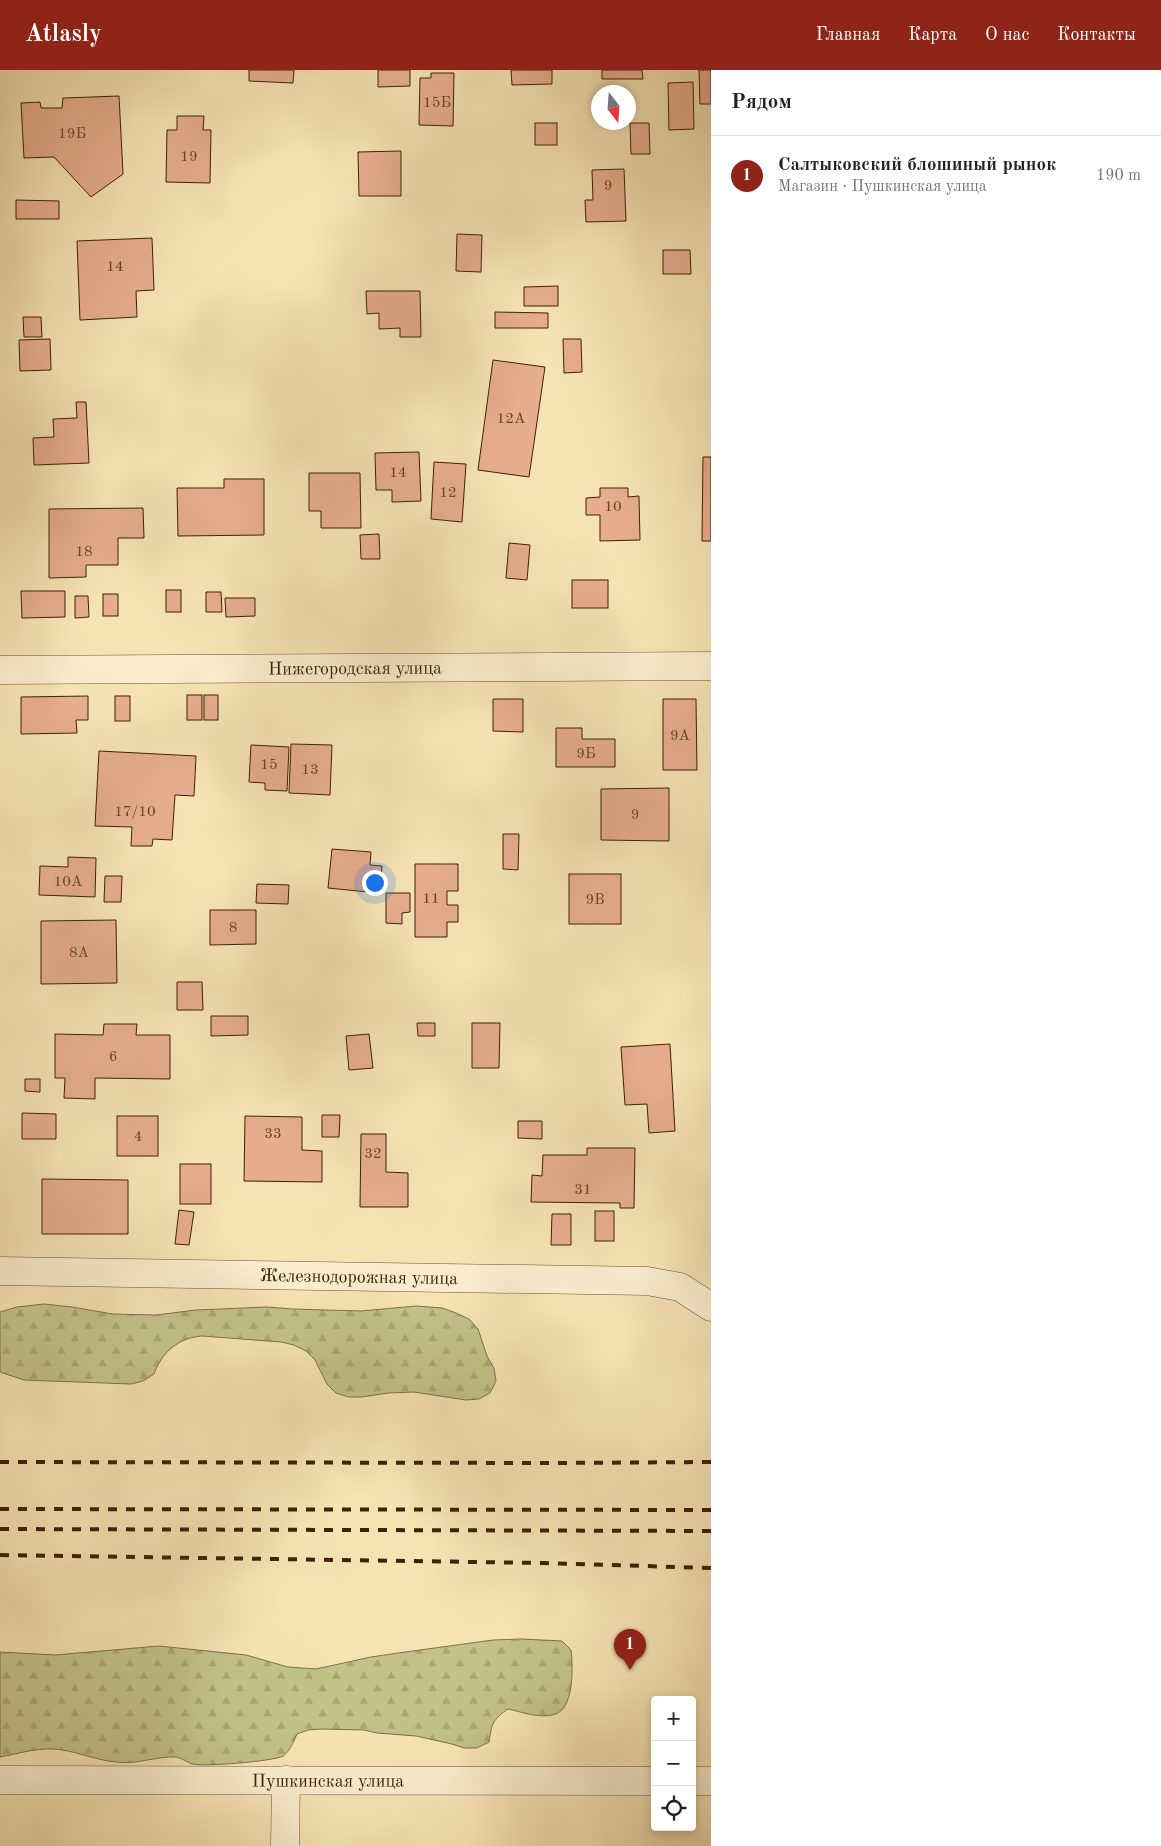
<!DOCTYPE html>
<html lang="ru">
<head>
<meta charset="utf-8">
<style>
  body { margin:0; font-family:"Old Standard TT",serif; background:#f2f2f2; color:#202124 }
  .controls { position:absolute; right:15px; bottom:15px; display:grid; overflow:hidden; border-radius:5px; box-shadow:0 2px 8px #0003 }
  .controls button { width:45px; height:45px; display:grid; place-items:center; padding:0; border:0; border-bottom:1px solid #e0e0e0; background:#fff; color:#202124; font:25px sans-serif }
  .compass { position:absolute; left:591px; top:15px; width:45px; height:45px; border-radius:50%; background:#fff; box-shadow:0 2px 8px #0003; rotate:163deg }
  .you { position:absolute; left:374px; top:812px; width:18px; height:18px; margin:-12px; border:4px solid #fff; border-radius:50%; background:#1a73e8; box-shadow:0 0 0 8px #1a73e833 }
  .badge { display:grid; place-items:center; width:32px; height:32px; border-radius:50%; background:#8f2418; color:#fff; font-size:16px; font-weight:700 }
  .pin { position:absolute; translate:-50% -41px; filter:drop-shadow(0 1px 2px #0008) }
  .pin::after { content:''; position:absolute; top:26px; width:18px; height:15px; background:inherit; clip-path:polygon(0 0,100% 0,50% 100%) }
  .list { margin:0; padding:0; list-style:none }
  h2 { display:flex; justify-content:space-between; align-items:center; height:65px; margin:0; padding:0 20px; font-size:21px }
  h2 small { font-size:16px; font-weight:400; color:#757577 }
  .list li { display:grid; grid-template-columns:32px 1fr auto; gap:15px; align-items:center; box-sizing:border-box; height:80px; padding:0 20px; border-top:1px solid #e0e0e0 }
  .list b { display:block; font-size:19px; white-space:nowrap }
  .list p { margin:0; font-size:16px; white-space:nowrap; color:#757577 }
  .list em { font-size:16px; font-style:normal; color:#757577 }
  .icon { flex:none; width:28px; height:28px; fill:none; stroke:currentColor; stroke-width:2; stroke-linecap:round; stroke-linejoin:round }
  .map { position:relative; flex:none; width:711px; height:1776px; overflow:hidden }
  header { display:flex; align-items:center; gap:30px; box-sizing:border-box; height:70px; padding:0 25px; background:#8f2418; color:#fff }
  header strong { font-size:24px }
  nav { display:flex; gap:28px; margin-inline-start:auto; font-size:18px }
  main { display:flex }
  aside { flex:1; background:#fff }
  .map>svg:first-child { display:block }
  .forest { fill:url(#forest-firs); stroke:#807247 }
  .building { fill:#e6ad8e; stroke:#3d2105 }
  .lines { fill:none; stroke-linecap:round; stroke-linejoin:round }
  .minor-casing { stroke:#6b5231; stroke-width:29 }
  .minor { stroke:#f9edce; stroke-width:28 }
  .rail { stroke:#3d2105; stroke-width:4; stroke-dasharray:9 9; stroke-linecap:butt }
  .labels { text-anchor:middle; stroke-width:4; stroke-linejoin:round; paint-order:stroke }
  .number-label { font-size:15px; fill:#674427 }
  .street-label { font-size:18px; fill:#3d2105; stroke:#f9edce }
</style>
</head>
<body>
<header>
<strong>Atlasly</strong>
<nav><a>Главная</a><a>Карта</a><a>О нас</a><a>Контакты</a></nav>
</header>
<main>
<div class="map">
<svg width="711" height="1776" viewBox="0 0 711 1776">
  <defs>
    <pattern id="forest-firs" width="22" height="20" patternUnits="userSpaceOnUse" patternTransform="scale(1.25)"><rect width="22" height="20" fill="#c2c289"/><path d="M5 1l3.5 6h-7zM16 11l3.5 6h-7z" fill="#a8a675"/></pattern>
  </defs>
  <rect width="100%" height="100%" fill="#f6e3b4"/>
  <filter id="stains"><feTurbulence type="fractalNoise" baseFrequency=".004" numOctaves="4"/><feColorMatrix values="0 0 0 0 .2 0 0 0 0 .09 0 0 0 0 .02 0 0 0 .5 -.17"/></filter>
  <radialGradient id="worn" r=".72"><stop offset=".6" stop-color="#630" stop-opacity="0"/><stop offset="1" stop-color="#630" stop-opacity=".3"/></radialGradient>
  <g class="forest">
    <path d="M44 1234 72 1237 113 1244 156 1245 196 1240 266 1237 293 1239 361 1241 416 1236 442 1238 456 1243 469 1249 478 1259 487 1286 494 1298 496 1311 490 1323 479 1329 466 1330 414 1322 388 1323 362 1327H349L336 1323 327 1314 315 1290 306 1281 294 1275 281 1272 202 1266C178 1268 162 1282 154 1304L143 1311 131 1314 24 1310 0 1302V1242L17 1237Z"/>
    <path d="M521 1569 562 1571 571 1580C573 1596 574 1634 558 1643 543 1650 522 1642 508 1639 492 1650 492 1654 489 1672L477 1678H464L452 1674 416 1666 377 1663 364 1660 321 1659 308 1660 297 1664C294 1671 290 1681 283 1686 275 1691 204 1697 193 1694 187 1693 183 1688 176 1687 156 1686 137 1695 116 1692 94 1690 74 1680 53 1679 35 1678 17 1684 0 1687V1582L55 1585 159 1576 246 1585 288 1597 316 1599 371 1587 398 1583 493 1570Z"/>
  </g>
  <g class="building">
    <polygon points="249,0 294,0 293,13 249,11"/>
    <polygon points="378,0 410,0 410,16 378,17"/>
    <polygon points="511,0 552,0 552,14 512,15"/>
    <polygon points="602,0 642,0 643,9 602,9"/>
    <polygon points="699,0 711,0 711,34 700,34"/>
    <polygon points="431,3 454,3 453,56 419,55 420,8 431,8"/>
    <polygon points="693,12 694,59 669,60 668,13"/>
    <polygon points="119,26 123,104 91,127 54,87 24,88 21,33 40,32 41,38 62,38 63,28"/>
    <polygon points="177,46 204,46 203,60 211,60 210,113 166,112 167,60 177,60"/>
    <rect x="535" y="53" width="22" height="22"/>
    <polygon points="630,53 649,53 650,84 631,84"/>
    <polygon points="401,81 401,126 359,126 358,82"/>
    <polygon points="624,99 626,151 586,152 585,130 593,130 592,100"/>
    <polygon points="16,130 59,131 59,149 16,149"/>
    <polygon points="457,164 482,165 481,202 456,201"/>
    <polygon points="152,168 154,220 136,221 137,247 80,250 77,171"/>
    <polygon points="663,180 690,180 691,204 663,204"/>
    <polygon points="558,216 558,236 524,236 524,217"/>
    <polygon points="366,221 420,221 421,267 400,267 400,258 379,259 379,243 367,244"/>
    <polygon points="495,242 548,243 548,258 495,258"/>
    <polygon points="23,247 41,247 42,267 24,267"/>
    <polygon points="50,269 51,300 20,301 19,270"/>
    <polygon points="563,269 581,269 582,302 564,303"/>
    <polygon points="493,290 545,297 529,407 478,400"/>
    <polygon points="76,332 86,332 89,393 34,395 33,368 54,367 53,349 77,348"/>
    <polygon points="419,382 421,431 392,432 392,420 376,420 375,383"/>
    <polygon points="703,387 711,387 711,471 702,471"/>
    <polygon points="434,392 466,394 462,452 431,449"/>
    <polygon points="309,403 360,403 361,458 321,458 321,441 309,441"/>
    <polygon points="224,409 264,409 264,465 178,466 177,418 224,418"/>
    <polygon points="600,418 628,418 628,427 639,426 640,470 600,471 600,445 586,445 586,428 600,427"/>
    <polygon points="143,438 144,468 118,468 118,495 86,495 86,507 49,508 49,439"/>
    <polygon points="379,464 380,489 361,489 360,465"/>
    <polygon points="509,473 530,475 527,510 506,508"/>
    <rect x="572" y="510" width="36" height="28"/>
    <rect x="166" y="520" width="15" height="22"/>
    <polygon points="21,521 65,521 65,547 22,548"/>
    <polygon points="206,522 221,522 222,542 206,542"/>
    <rect x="103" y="524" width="15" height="22"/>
    <polygon points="75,526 88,526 89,547 75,548"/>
    <polygon points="225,528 255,528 255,546 226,547"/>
    <rect x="187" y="625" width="15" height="25"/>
    <rect x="204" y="625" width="14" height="25"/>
    <polygon points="88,626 88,650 76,650 77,663 21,664 21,627"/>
    <rect x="115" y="626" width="15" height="25"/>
    <polygon points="493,629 523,629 523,662 493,661"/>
    <polygon points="663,629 696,629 697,700 663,700"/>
    <polygon points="556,658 582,658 582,669 615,669 615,697 556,697"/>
    <polygon points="291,674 332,675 330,725 289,723"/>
    <polygon points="251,675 289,677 287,721 265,720 265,713 249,712"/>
    <polygon points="99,681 196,686 194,726 175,725 172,770 153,769 152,776 131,776 132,757 95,756"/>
    <polygon points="669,718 669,771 601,770 601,719"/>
    <polygon points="503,764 519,764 518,800 503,799"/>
    <polygon points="332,779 371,782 370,795 382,796 381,811 369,810 368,822 328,818"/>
    <polygon points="68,787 96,788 95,827 39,825 40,796 68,797"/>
    <polygon points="415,794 458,794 458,821 447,821 447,835 458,835 458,852 447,852 447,867 415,867"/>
    <rect x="569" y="804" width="52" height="50"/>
    <polygon points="105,806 122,806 121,832 104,832"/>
    <polygon points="257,814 289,815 288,834 256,833"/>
    <polygon points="386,823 410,823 410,842 402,843 402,854 386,853"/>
    <polygon points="210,840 256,840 256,874 210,875"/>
    <polygon points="116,850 117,913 41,914 41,851"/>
    <polygon points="177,912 202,912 203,940 177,940"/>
    <polygon points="211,946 248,946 248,965 211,966"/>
    <polygon points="417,953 435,953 435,966 418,966"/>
    <polygon points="472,953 500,953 499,998 472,998"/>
    <polygon points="104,954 137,954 136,965 170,965 170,1009 95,1008 95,1029 64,1028 65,1008 55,1008 55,964 103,965"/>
    <polygon points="369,964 373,998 349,1000 346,966"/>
    <polygon points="670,974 675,1061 649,1063 647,1034 625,1035 621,977"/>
    <polygon points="25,1009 40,1009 40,1022 25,1021"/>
    <polygon points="22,1043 56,1044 56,1069 22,1069"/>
    <polygon points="322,1045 340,1045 339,1067 322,1067"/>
    <rect x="117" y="1046" width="41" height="40"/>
    <polygon points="245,1046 302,1047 302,1080 322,1081 322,1112 244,1111"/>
    <polygon points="518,1051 542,1051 542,1069 518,1068"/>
    <polygon points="361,1064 386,1064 386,1102 408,1103 408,1137 360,1137"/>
    <polygon points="587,1078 635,1078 634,1138 620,1138 620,1133 531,1132 532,1105 542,1106 543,1085 587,1085"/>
    <rect x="180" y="1094" width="31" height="40"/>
    <polygon points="42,1109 128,1110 128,1164 42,1164"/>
    <polygon points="179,1140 194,1142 189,1175 175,1174"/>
    <rect x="595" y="1141" width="19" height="30"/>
    <polygon points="552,1144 571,1144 571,1175 551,1175"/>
  </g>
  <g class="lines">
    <defs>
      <g id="minor">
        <path id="s1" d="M0 600 711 596"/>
        <path id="s2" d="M0 1201 647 1211 680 1217 711 1237"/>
        <path id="s3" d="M0 1710 655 1711"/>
        <polyline points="692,1711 711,1711"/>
        <polyline points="285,1776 286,1710"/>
      </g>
    </defs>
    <use href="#minor" class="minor-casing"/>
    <use href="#minor" class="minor"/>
    <g class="rail">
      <polyline points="0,1392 554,1393 711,1392"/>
      <polyline points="0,1439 711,1440"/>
      <polyline points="0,1459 711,1461"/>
      <polyline points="0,1485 544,1493 711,1498"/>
    </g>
  </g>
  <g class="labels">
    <g class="number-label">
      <text x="437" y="37">15Б</text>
      <text x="72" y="68">19Б</text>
      <text x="189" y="91">19</text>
      <text x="608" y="120">9</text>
      <text x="115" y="201">14</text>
      <text x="511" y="353">12А</text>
      <text x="398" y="407">14</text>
      <text x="448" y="427">12</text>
      <text x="613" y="441">10</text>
      <text x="84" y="486">18</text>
      <text x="680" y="670">9А</text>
      <text x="586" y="688">9Б</text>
      <text x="269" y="699">15</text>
      <text x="310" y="704">13</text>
      <text x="135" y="746">17/10</text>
      <text x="635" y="749">9</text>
      <text x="68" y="816">10А</text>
      <text x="431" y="833">11</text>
      <text x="595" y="834">9В</text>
      <text x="233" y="862">8</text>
      <text x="79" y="887">8А</text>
      <text x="113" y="991">6</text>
      <text x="273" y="1068">33</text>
      <text x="138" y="1071">4</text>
      <text x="373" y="1088">32</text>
      <text x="583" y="1124">31</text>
    </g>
    <g class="street-label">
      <text dy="6" stroke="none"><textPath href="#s1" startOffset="355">Нижегородская улица</textPath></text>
      <text dy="6" stroke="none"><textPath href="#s2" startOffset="359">Железнодорожная улица</textPath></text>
      <text dy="6" stroke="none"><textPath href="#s3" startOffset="328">Пушкинская улица</textPath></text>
    </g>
  </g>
  <rect width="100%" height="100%" filter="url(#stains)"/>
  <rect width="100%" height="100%" fill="url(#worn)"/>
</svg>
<div class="controls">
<button>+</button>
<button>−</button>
<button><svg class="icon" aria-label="locate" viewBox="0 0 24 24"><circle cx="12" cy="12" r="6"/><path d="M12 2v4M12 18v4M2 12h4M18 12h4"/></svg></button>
</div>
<svg class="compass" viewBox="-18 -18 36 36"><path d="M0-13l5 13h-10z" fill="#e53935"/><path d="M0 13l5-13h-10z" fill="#757577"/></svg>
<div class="you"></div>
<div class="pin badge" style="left:630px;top:1600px">1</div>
</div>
<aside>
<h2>Рядом<small></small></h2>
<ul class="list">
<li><span class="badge">1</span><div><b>Салтыковский блошиный рынок</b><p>Магазин · Пушкинская улица</p></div><em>190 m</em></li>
</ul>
</aside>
</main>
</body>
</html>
